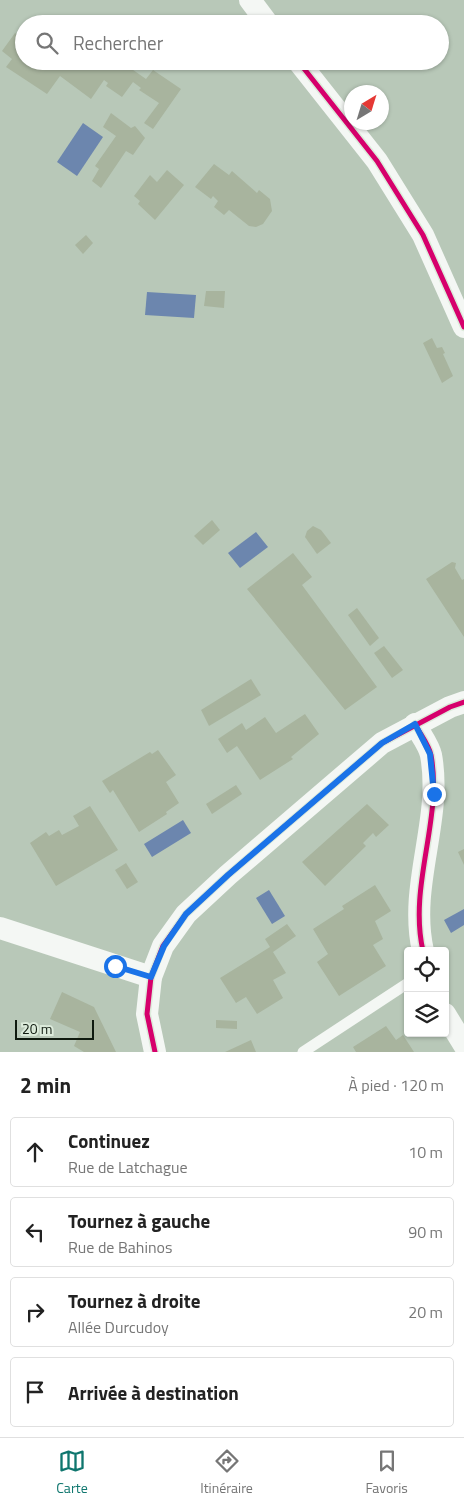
<!DOCTYPE html>
<html lang="fr">
<head>
<meta charset="utf-8">
<style>
  body { margin:0; font-family:"Titillium Web",sans-serif; background:#f6f6f6; color:#222 }
  .controls { position:absolute; right:15px; bottom:15px; display:grid; overflow:hidden; border-radius:5px; box-shadow:0 1px 4px #0004 }
  .controls button { width:45px; height:45px; display:grid; place-items:center; padding:0; border:0; border-bottom:1px solid #e0e0e0; background:#fff; color:#222; font:25px sans-serif }
  .compass { position:absolute; left:344px; top:85px; width:45px; height:45px; border-radius:50%; background:#fff; box-shadow:0 1px 4px #0004; rotate:38deg }
  .scale { position:absolute; left:15px; bottom:12px; width:79px; box-sizing:border-box; padding-left:5px; border:2px solid #0f1a0f; border-top:0; font-size:14px; line-height:18px; white-space:nowrap; color:#0f1a0f; -webkit-text-stroke:4px #dcebdb; paint-order:stroke }
  .stop { position:absolute; width:15px; height:15px; margin:-11px; border:4px solid #1a73e8; border-radius:50%; background:#fff }
  .stop.end { background:#1a73e8; border-color:#fff; box-shadow:0 1px 5px #0008 }
  .list { margin:0; padding:0; list-style:none }
  h2 { display:flex; justify-content:space-between; align-items:center; height:65px; margin:0; padding:0 20px; font-size:21px }
  h2 small { font-size:16px; font-weight:400; color:#767676 }
  .list li { display:grid; grid-template-columns:32px 1fr auto; gap:15px; align-items:center; box-sizing:border-box; height:70px; margin:0 10px 10px; padding:0 10px; border:1px solid #e0e0e0; border-radius:5px }
  .list b { display:block; font-size:19px; white-space:nowrap }
  .list p { margin:0; font-size:16px; white-space:nowrap; color:#767676 }
  .list em { font-size:16px; font-style:normal; color:#767676 }
  .icon { flex:none; width:28px; height:28px; fill:none; stroke:currentColor; stroke-width:2; stroke-linecap:round; stroke-linejoin:round }
  .map { position:relative; flex:none; width:464px; height:1052px; overflow:hidden }
  .search { position:absolute; background:#fff; box-shadow:0 1px 4px #0004; left:15px; right:15px; top:15px; height:55px; display:flex; align-items:center; gap:12px; box-sizing:border-box; padding:0 18px; border-radius:28px; color:#767676; font-size:19px }
  .sheet { height:385px; background:#fff }
  nav { display:flex; justify-content:space-around; align-items:center; box-sizing:border-box; height:70px; border-top:1px solid #e0e0e0; background:#fff; font-size:14px; color:#767676 }
  nav a { display:grid; justify-items:center; gap:2px }
  nav .on { color:#0f766e }
  .map>svg:first-child { display:block }
  .water { fill:#6c86ae }
  .building { fill:#a8b49e }
  .lines { fill:none; stroke-linecap:round; stroke-linejoin:round }
  .lane { stroke:#f4f7f4; stroke-width:11 }
  .street { stroke:#f4f7f4; stroke-width:22 }
  .cycleway-casing { stroke:#dcebdb; stroke-width:8 }
  .cycleway { stroke:#d6006c; stroke-width:5 }
  .route { stroke:#1a73e8; stroke-width:6 }
</style>
</head>
<body>
<div class="map">
<svg width="464" height="1052" viewBox="0 0 464 1052">
  <rect width="100%" height="100%" fill="#b8c8b8"/>
  <g class="water">
    <polygon points="83,123 103,137 77,176 57,162"/>
    <polygon points="147,292 196,295 194,318 145,315"/>
    <polygon points="256,532 268,547 240,568 228,553"/>
    <polygon points="183,820 191,833 152,857 144,844"/>
    <polygon points="269,890 285,916 272,924 256,898"/>
    <polygon points="464,909 464,925 451,933 444,920"/>
  </g>
  <g class="building">
    <polygon points="15,33 24,39 24,61 121,61 117,66 122,70 126,65 146,79 153,70 181,89 153,129 144,123 159,103 139,90 141,88 133,82 122,97 106,86 108,83 104,80 91,99 60,76 47,94 6,67 12,59 2,51"/>
    <polygon points="111,113 131,128 135,126 145,138 133,155 126,151 101,188 92,181 99,169 95,166 116,136 103,127"/>
    <polygon points="214,164 229,175 232,171 257,193 259,190 270,199 272,211 263,224 256,227 249,226 229,210 224,215 214,207 218,201 213,196 211,199 195,187"/>
    <polygon points="167,170 184,185 155,220 138,204 140,201 134,196 150,175 157,182"/>
    <polygon points="86,235 93,243 83,254 75,245"/>
    <polygon points="206,291 225,291 224,308 204,306"/>
    <polygon points="432,338 437,348 442,347 445,353 443,354 453,376 442,383 423,343"/>
    <polygon points="212,520 220,530 203,545 194,536"/>
    <polygon points="313,526 321,530 331,543 317,554 305,537 307,531"/>
    <polygon points="293,553 312,577 302,585 377,687 345,710 247,589"/>
    <polygon points="452,562 456,563 455,568 462,580 464,579 464,637 426,579"/>
    <polygon points="357,608 379,638 370,646 348,615"/>
    <polygon points="384,646 403,670 392,678 374,653"/>
    <polygon points="251,679 261,695 209,726 201,710"/>
    <polygon points="305,714 319,734 291,757 293,759 260,780 237,746 227,753 218,739 242,723 246,730 265,717 276,733"/>
    <polygon points="158,750 176,775 166,782 179,803 166,812 167,814 139,832 113,790 110,793 102,781 150,752 152,754"/>
    <polygon points="236,785 242,794 212,814 206,804"/>
    <polygon points="367,804 389,825 376,837 373,833 363,843 366,846 325,886 302,862"/>
    <polygon points="90,806 118,850 56,886 30,843 46,832 49,836 59,830 62,835 79,826 73,816"/>
    <polygon points="464,849 464,865 458,852"/>
    <polygon points="126,863 138,882 127,889 115,870"/>
    <polygon points="375,885 391,911 375,921 383,939 373,945 386,966 339,996 317,962 328,954 313,929 344,909 342,906"/>
    <polygon points="287,924 296,936 273,952 286,973 273,980 283,998 257,1014 246,997 236,1003 220,978 270,947 265,939"/>
    <polygon points="62,992 94,1007 116,1052 84,1052 74,1046 80,1032 50,1019"/>
    <polygon points="216,1020 237,1021 237,1029 216,1028"/>
    <polygon points="386,1026 396,1040 403,1035 414,1052 356,1052 353,1047"/>
    <polygon points="251,1040 256,1052 225,1052"/>
  </g>
  <g class="lines">
    <polyline class="lane" points="303,1052 408,983"/>
    <g class="street">
      <polyline points="250,0 268,24"/>
      <polyline points="298,61 377,161 423,235 464,327"/>
      <path d="M415 724C420 734 429 745 431 755 443 820 408 885 423 951"/>
      <polyline points="0,928 151,977"/>
      <polyline points="445,1014 464,1045"/>
      <polyline points="155,1052 147,1014 151,977 163,946 186,914 228,875 382,743 450,707 464,702"/>
    </g>
    <defs>
      <g id="cycleway">
        <polyline points="298,61 377,161 423,235 464,327"/>
        <path d="M415 724C420 734 429 745 431 755 443 820 408 885 423 951"/>
        <polyline points="155,1052 147,1014 151,977 163,946 186,914 228,875 382,743 450,707 464,702"/>
      </g>
    </defs>
    <use href="#cycleway" class="cycleway-casing"/>
    <use href="#cycleway" class="cycleway"/>
  </g>
  <g class="lines">
    <polyline class="route" points="115,966 151,977 164,946 186,914 228,875 382,743 415,724 430,754 434,794"/>
  </g>
</svg>
<div class="controls">
<button><svg class="icon" aria-label="locate" viewBox="0 0 24 24"><circle cx="12" cy="12" r="6"/><path d="M12 2v4M12 18v4M2 12h4M18 12h4"/></svg></button>
<button><svg class="icon" aria-label="layers" viewBox="0 0 24 24"><path d="M12 4l9 5-9 5-9-5zM3 14l9 5 9-5"/></svg></button>
</div>
<svg class="compass" viewBox="-18 -18 36 36"><path d="M0-13l5 13h-10z" fill="#e53935"/><path d="M0 13l5-13h-10z" fill="#767676"/></svg>
<div class="scale">20 m</div>
<div class="stop" style="left:115px;top:966px"></div>
<div class="stop end" style="left:434px;top:794px"></div>
<div class="search"><svg class="icon" aria-label="search" viewBox="0 0 24 24"><circle cx="10" cy="10" r="6"/><path d="M15 15l6 6"/></svg>Rechercher</div>
</div>
<section class="sheet">
<h2>2 min<small>À pied · 120 m</small></h2>
<ul class="list">
<li><svg class="icon" aria-label="ahead" viewBox="0 0 24 24"><path d="M12 20V5M6 11l6-6 6 6"/></svg><div><b>Continuez</b><p>Rue de Latchague</p></div><em>10 m</em></li>
<li><svg class="icon" aria-label="left" viewBox="0 0 24 24"><path d="M17 20v-9H6M10 6l-5 5 5 5"/></svg><div><b>Tournez à gauche</b><p>Rue de Bahinos</p></div><em>90 m</em></li>
<li><svg class="icon" aria-label="right" viewBox="0 0 24 24"><path d="M7 20v-9h11M14 6l5 5-5 5"/></svg><div><b>Tournez à droite</b><p>Allée Durcudoy</p></div><em>20 m</em></li>
<li><svg class="icon" aria-label="arrive" viewBox="0 0 24 24"><path d="M6 21V4h12l-3 4 3 4H6"/></svg><div><b>Arrivée à destination</b></div></li>
</ul>
</section>
<nav>
<a class="on"><svg class="icon" aria-label="map" viewBox="0 0 24 24"><path d="M3 6l6-2 6 2 6-2v14l-6 2-6-2-6 2zM9 4v14M15 6v14"/></svg>Carte</a>
<a><svg class="icon" aria-label="directions" viewBox="0 0 24 24"><path d="M12 3l9 9-9 9-9-9zM9 14v-3h6M13 9l2 2-2 2"/></svg>Itinéraire</a>
<a><svg class="icon" aria-label="saved" viewBox="0 0 24 24"><path d="M7 4h10v16l-5-4-5 4z"/></svg>Favoris</a>
</nav>
</body>
</html>
